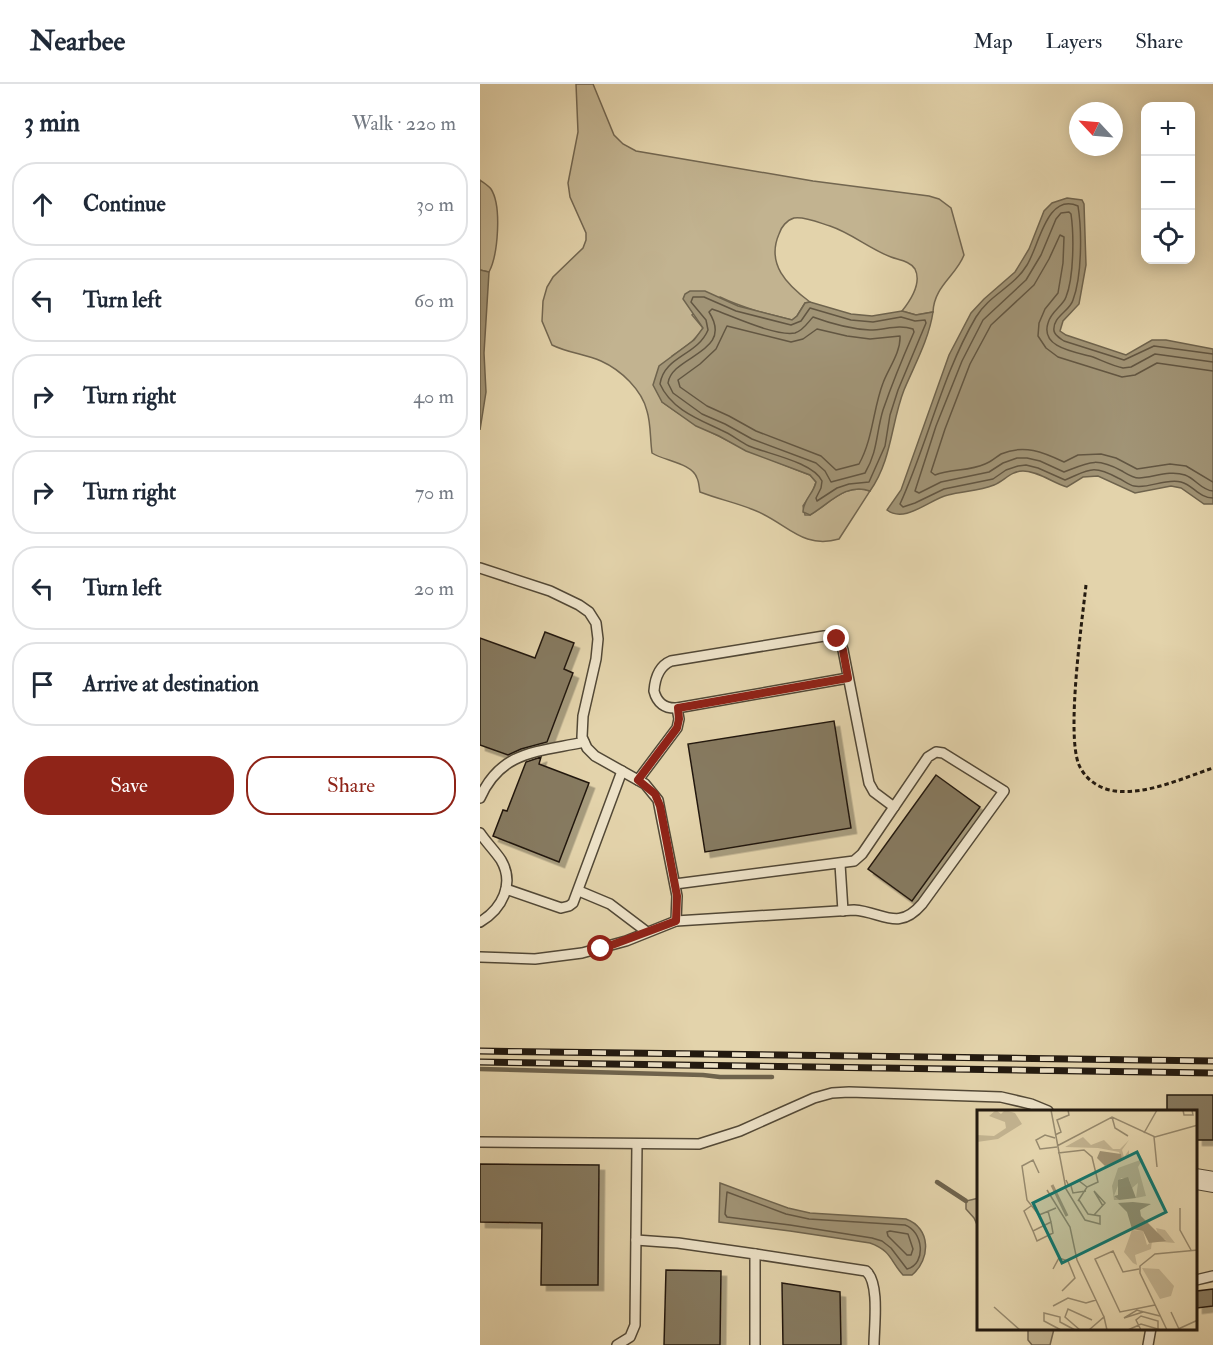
<!DOCTYPE html>
<html lang="en">
<head>
<meta charset="utf-8">
<style>
  body { margin:0; font-family:"IM FELL Double Pica",serif; background:#f6f6f7; color:#1f2937 }
  .controls { position:absolute; right:18px; top:18px; display:grid; overflow:hidden; border-radius:12px; box-shadow:0 3px 15px #0003 }
  .controls button { width:54px; height:54px; display:grid; place-items:center; padding:0; border:0; border-bottom:2px solid #e0e1e3; background:#fff; color:#1f2937; font:30px sans-serif }
  .compass { position:absolute; left:589px; top:18px; width:54px; height:54px; border-radius:50%; background:#fff; box-shadow:0 3px 15px #0003; rotate:296deg }
  .stop { position:absolute; width:18px; height:18px; margin:-14px; border:4px solid #8f2418; border-radius:50%; background:#fff }
  .stop.end { background:#8f2418; border-color:#fff; box-shadow:0 2px 6px #0008 }
  .list { margin:0; padding:0; list-style:none }
  h2 { display:flex; justify-content:space-between; align-items:center; height:78px; margin:0; padding:0 24px; font-size:26px }
  h2 small { font-size:20px; font-weight:400; color:#747a83 }
  .list li { display:grid; grid-template-columns:39px 1fr auto; gap:18px; align-items:center; box-sizing:border-box; height:84px; margin:0 12px 12px; padding:0 12px; border:2px solid #e0e1e3; border-radius:24px }
  .list b { display:block; font-size:22px; white-space:nowrap }
  .list em { font-size:20px; font-style:normal; color:#747a83 }
  .actions { display:flex; gap:12px; padding:18px 24px }
  .actions a { flex:1; padding:14px 0; border:2px solid #8f2418; border-radius:24px; text-align:center; font-size:21px; color:#8f2418 }
  .actions .main { background:#8f2418; color:#fff }
  .icon { flex:none; width:33px; height:33px; fill:none; stroke:currentColor; stroke-width:2; stroke-linecap:round; stroke-linejoin:round }
  .map { position:relative; flex:none; width:733px; height:1261px; overflow:hidden }
  header { display:flex; align-items:center; gap:36px; box-sizing:border-box; height:84px; padding:0 30px; background:#fff; border-bottom:2px solid #e0e1e3 }
  header strong { font-size:28px }
  nav { display:flex; gap:33px; margin-inline-start:auto; font-size:21px }
  main { display:flex }
  aside { flex:1; background:#fff }
  .map>svg:first-child { display:block }
  .green { fill:#c2b390; stroke:#726650; stroke-width:1.5 }
  .water { fill:#a19476; stroke:#6e634d; stroke-width:1.5 }
  .lines { fill:none; stroke-linecap:round; stroke-linejoin:round }
  .shore { stroke:#625642; stroke-width:1.5 }
  .stream { stroke:#6e634d; stroke-width:4.5 }
  .building { fill:#867a60; stroke:#22190f; stroke-width:1.5; filter:url(#shadow) }
  .service-casing { stroke:#524836; stroke-width:12 }
  .minor-casing { stroke:#524836; stroke-width:22 }
  .path { stroke:#22190f; stroke-width:3; stroke-dasharray:4.5 3; stroke-linecap:butt }
  .service { stroke:#ede2c8; stroke-width:9 }
  .minor { stroke:#ede2c8; stroke-width:20 }
  .rail-casing { stroke:#22190f; stroke-width:7 }
  .rail { stroke:#ede2c8; stroke-width:4.5; stroke-dasharray:14; stroke-linecap:butt }
  .route { stroke:#8f2418; stroke-width:8 }
  .inset-river { fill:none; stroke:#a19476; stroke-width:3 }
  .inset-road { fill:none; stroke:#96896d; stroke-width:1.5 }
  .view { fill:#0f766e; fill-opacity:0.15; stroke:#0f766e; stroke-width:3 }
  .inset-edge { fill:none; stroke:#22190f; stroke-width:3 }
</style>
</head>
<body>
<header>
<strong>Nearbee</strong>
<nav><a>Map</a><a>Layers</a><a>Share</a></nav>
</header>
<main>
<aside>
<h2>3 min<small>Walk · 220 m</small></h2>
<ul class="list">
<li><svg class="icon" aria-label="ahead" viewBox="0 0 24 24"><path d="M12 20V5M6 11l6-6 6 6"/></svg><div><b>Continue</b></div><em>30 m</em></li>
<li><svg class="icon" aria-label="left" viewBox="0 0 24 24"><path d="M17 20v-9H6M10 6l-5 5 5 5"/></svg><div><b>Turn left</b></div><em>60 m</em></li>
<li><svg class="icon" aria-label="right" viewBox="0 0 24 24"><path d="M7 20v-9h11M14 6l5 5-5 5"/></svg><div><b>Turn right</b></div><em>40 m</em></li>
<li><svg class="icon" aria-label="right" viewBox="0 0 24 24"><path d="M7 20v-9h11M14 6l5 5-5 5"/></svg><div><b>Turn right</b></div><em>70 m</em></li>
<li><svg class="icon" aria-label="left" viewBox="0 0 24 24"><path d="M17 20v-9H6M10 6l-5 5 5 5"/></svg><div><b>Turn left</b></div><em>20 m</em></li>
<li><svg class="icon" aria-label="arrive" viewBox="0 0 24 24"><path d="M6 21V4h12l-3 4 3 4H6"/></svg><div><b>Arrive at destination</b></div></li>
</ul>
<div class="actions"><a class="main">Save</a><a>Share</a></div>
</aside>
<div class="map">
<svg width="733" height="1261" viewBox="0 0 733 1261">
  <defs>
    <filter id="shadow"><feDropShadow dx="5.5" dy="5.5" stdDeviation="0" flood-color="#0004"/></filter>
  </defs>
  <rect width="100%" height="100%" fill="#e3d3ab"/>
  <filter id="stains"><feTurbulence type="fractalNoise" baseFrequency=".00333" numOctaves="4"/><feColorMatrix values="0 0 0 0 .2 0 0 0 0 .09 0 0 0 0 .02 0 0 0 .5 -.17"/></filter>
  <radialGradient id="worn" r=".72"><stop offset=".6" stop-color="#630" stop-opacity="0"/><stop offset="1" stop-color="#630" stop-opacity=".3"/></radialGradient>
  <g class="green">
    <path d="M96 0H113L134 51 143 60 156 67 333 97 449 112 459 115 471 124 484 171C476 192 454 202 453 228L436 231 422 227C430 217 442 199 435 185 430 177 419 176 411 173 390 165 371 149 350 142 340 139 324 132 314 134 307 136 301 143 299 150 286 180 307 201 330 218L325 219 317 232 312 236C287 230 263 224 240 213L212 231 223 244C216 257 203 264 192 272L182 318C227 351 278 371 330 391L336 398 333 407 323 422 325 431H330C349 420 366 398 390 407L359 455C322 466 306 438 274 426 257 419 238 415 220 408 219 403 219 398 217 394 212 379 184 377 172 369 170 355 171 340 167 327 162 306 141 286 121 277 105 270 88 269 72 261L62 237 63 217 67 203 73 193 103 164 106 156V149L90 113 88 99 98 48Z"/>
    <path d="M0 96C4 99 8 101 11 105 22 122 18 171 9 188L0 186Z"/>
    <polygon points="499,1114 499,1145 494,1134 486,1125 486,1117"/>
    <polygon points="548,1245 574,1245 570,1261 552,1261 548,1256"/>
  </g>
  <g class="water">
    <path d="M587 114 602 116 604 120 606 181 599 220 583 237 580 247 586 251 646 271 672 256H686L733 265V420H724L701 404 691 402 655 409 618 392 603 393 587 403C573 399 558 387 543 387 531 387 524 397 514 401 499 407 483 407 468 411 450 415 425 440 407 426L421 406 469 271 491 229 504 215 535 188 549 165 564 127 572 119Z"/>
    <polygon points="0,186 9,188 4,269 6,308 0,346"/>
    <path d="M210 207H225L258 222 312 236 317 232 325 219 330 218 371 230 392 232 422 227 436 231 453 228C449 255 435 280 424 306 411 339 412 376 390 407 366 398 349 420 330 431L323 428C323 416 334 409 336 398L330 391 266 367 239 352 216 342 182 318 173 301 179 282 214 256 223 244 203 215 205 210Z"/>
    <path d="M240 1099 308 1124 330 1129 426 1135C451 1144 451 1175 432 1191H423C410 1177 412 1167 390 1159L310 1147 239 1138Z"/>
  </g>
  <g class="lines">
    <g class="shore">
      <path d="M213 213H224L256 227 311 241 321 237 330 224 371 236 393 238 421 233 435 237 445 236 446 239 418 306 410 331 405 362 389 398 369 400 357 404 337 417 336 414 341 404 342 397C333 378 288 370 269 362 259 357 251 350 241 346 218 335 191 325 180 300 184 272 217 272 228 246L226 236 211 218Z"/>
      <path d="M232 225C250 231 296 253 315 249 324 246 328 238 333 233 352 240 370 245 390 246 405 246 418 240 433 245L434 248C423 273 412 300 403 326 396 349 398 367 385 389L351 398 345 387 336 379 272 355 245 340 222 330 193 309 188 299C192 271 255 269 229 228Z"/>
      <path d="M247 242 311 258 323 255 337 245 367 252 390 255 420 252C421 268 408 285 403 299 393 325 393 355 379 380L356 386 341 372 276 347 249 332 227 322 200 303 198 296 220 280 236 265Z"/>
      <path d="M733 270 674 262 644 276 584 257C580 254 575 252 574 247 572 233 590 227 593 216 602 192 602 147 598 122 567 108 559 162 547 181 534 203 509 211 496 233 462 291 448 358 420 420L423 423 435 419 464 405 513 395 526 386 538 382 546 381 558 384 585 396C609 386 612 380 638 394 643 396 649 401 654 402 669 405 685 394 701 398 713 401 719 414 733 414"/>
      <path d="M733 278 675 270 651 283 643 284C633 282 623 277 613 273 596 268 560 264 568 239 571 227 583 222 586 213 594 193 594 151 591 130L589 128 581 129 576 135 561 171 546 196 503 236 482 277 456 342 435 407 439 409 461 398 509 388 523 379 537 374H547L560 377 584 388C609 378 616 373 642 387 647 390 653 394 659 394 674 393 690 386 705 391 716 395 721 406 733 407"/>
      <path d="M733 287 677 279 655 291 642 293 578 273 566 264 558 252 559 239 565 225 578 209 583 179 584 153 580 151 569 175 554 201 511 241 490 280 465 345 451 388 455 391C471 385 490 387 505 380 511 378 516 373 521 370 544 360 563 368 584 378L598 371 621 370 636 374 657 385 690 380 706 382 733 398"/>
      <path d="M247 1108 306 1130 329 1135 425 1141C443 1147 447 1180 427 1185L411 1164 402 1157 392 1154 310 1141 247 1133 245 1130Z"/>
      <polygon points="410,1147 428,1150 433,1165 431,1171 427,1171 408,1152 407,1148"/>
    </g>
    <g class="stream">
      <polyline points="0,985 223,991 240,993 292,993"/>
      <polyline points="457,1098 486,1117"/>
    </g>
  </g>
  <g class="building">
    <polygon points="65,548 94,559 84,585 93,589 67,658 41,665 28,671 0,661 0,554 55,574"/>
    <polygon points="354,637 371,744 225,768 208,660"/>
    <polygon points="61,673 59,680 109,699 79,778 13,752 23,726 27,727 46,678"/>
    <polygon points="456,691 500,723 432,817 388,785"/>
    <polygon points="687,1011 733,1011 733,1056 717,1056 717,1027 687,1027"/>
    <polygon points="0,1080 119,1081 118,1201 61,1201 62,1139 0,1138"/>
    <polygon points="186,1186 241,1187 240,1261 184,1261"/>
    <polygon points="302,1199 360,1208 361,1261 303,1261"/>
    <polygon points="733,1205 733,1222 717,1224 717,1207"/>
  </g>
  <g class="lines">
    <defs>
      <g id="service">
        <polyline points="0,484 70,507 99,521 109,528 116,539 118,555 116,575 103,632 102,653 107,664 115,672 165,700 178,716 197,812 196,837"/>
        <path d="M368 594 197 624C185 625 177 619 174 607 175 594 179 582 191 577L344 552C354 551 360 557 363 566L389 699 394 708 414 723"/>
        <polyline points="158,696 197,644 199,635 197,624"/>
        <path d="M0 714C21 666 59 668 104 658"/>
        <path d="M0 749C6 758 15 767 21 776 35 800 22 825 0 838"/>
        <polyline points="360,780 363,827"/>
        <polyline points="26,805 81,824 89,822 93,819 142,687"/>
        <polyline points="99,807 130,820 167,848"/>
        <path d="M0 873 55 875 102 869 146 857 196 837 374 826C403 828 418 848 442 820L524 707 463 669 456 668 448 673 382 770 374 777 195 800"/>
        <polyline points="0,1058 219,1060 260,1047 334,1014 352,1009 369,1008 521,1013 551,1020 568,1027"/>
        <polyline points="156,1156 198,1159 275,1170 275,1261"/>
        <path d="M275 1170 386 1187C400 1199 394 1243 394 1261"/>
        <polyline points="716,1196 733,1192"/>
        <polyline points="137,1261 150,1253 155,1241 157,1060"/>
        <polyline points="668,1261 671,1244"/>
      </g>
      <polyline id="minor" points="716,1095 733,1098"/>
    </defs>
    <use href="#service" class="service-casing"/>
    <use href="#minor" class="minor-casing"/>
    <path class="path" d="M606 501C602 538 586 650 599 681 605 695 619 705 635 707 667 711 703 694 733 684"/>
    <use href="#service" class="service"/>
    <use href="#minor" class="minor"/>
    <defs>
      <g id="rail">
        <polyline points="0,967 733,977"/>
        <polyline points="0,978 733,989"/>
      </g>
    </defs>
    <use href="#rail" class="rail-casing"/>
    <use href="#rail" class="rail"/>
  </g>
  <g class="lines">
    <polyline class="route" points="121,865 196,837 197,812 180,722 175,710 158,696 197,644 199,635 198,624 368,594 363,566 357,555"/>
  </g>
  <g transform="translate(497 1026)">
    <rect width="220" height="220" fill="#e3d3ab"/>
    <path d="M19 0 24 4 28 0 38 3 45 14 21 29 0 32V25L17 26 29 18 28 12 12 6ZM106 27 114 35 127 30 136 39H143L152 30 145 40 147 47 152 40V47L145 50 142 42 121 38 88 37ZM166 49 161 57 169 86 159 88 161 73 155 78 152 69 144 68 137 86 142 90H137L135 76 141 58ZM179 118 188 120 198 133 175 131 174 139 158 145 160 155 156 153 147 142 155 120 166 121 170 135 177 130H189L182 127ZM165 158 182 159 197 176 194 186 183 189Z" fill="#c2b390"/>
    <path d="M123 41 144 44 145 50 128 56 120 48ZM151 67 159 88 142 90 137 86 141 85V70ZM156 92 174 94 163 100 164 106 189 131 172 133 166 121 155 119 150 102 141 93Z" fill="#a19476"/>
    <path class="inset-river" d="M75 75 90 106"/>
    <path class="inset-road" d="M74 0 89 79 108 110 123 114V106L111 104 102 90M206 0 207 5H216L215 0M135 7 138 18 151 26M167 23 180 0M78 25 84 22 80 10 92 5 91 0M177 27 180 57M78 28 68 25 59 30 63 39 80 37M80 36 135 7 178 27 221 15M81 43 107 40 115 47 121 72 110 77 101 91M62 63 56 50 45 56 50 90 62 105 79 98M89 70 92 76 102 71 110 77M94 76 96 83 109 81M70 80 93 117 100 150 127 207M54 96 47 101 56 121 74 112 71 101M117 105 128 93 117 81 126 96M203 108V98V120L214 140M56 121 60 131 76 123 74 112M76 159 82 148 91 151 98 168 85 181M162 159 146 162 136 141 118 149 143 202 178 195M76 196 91 188 109 193 119 190M17 197 43 220M166 202 147 208 160 200 163 201 183 206M194 202 202 219M84 220 67 211V203L83 207V212L98 220M103 220 88 207 91 199 115 210M112 220 127 207 130 220M151 220 164 214 184 220M164 220 159 210 164 206 181 211V219M190 220 163 163V156L178 144 221 140M199 220 221 210"/>
    <path class="view" d="M160 42 189 102 85 153 56 93Z"/>
    <rect width="220" height="220" class="inset-edge"/>
  </g>
  <rect width="100%" height="100%" filter="url(#stains)"/>
  <rect width="100%" height="100%" fill="url(#worn)"/>
</svg>
<div class="controls">
<button>+</button>
<button>−</button>
<button><svg class="icon" aria-label="locate" viewBox="0 0 24 24"><circle cx="12" cy="12" r="6"/><path d="M12 2v4M12 18v4M2 12h4M18 12h4"/></svg></button>
</div>
<svg class="compass" viewBox="-18 -18 36 36"><path d="M0-13l5 13h-10z" fill="#e53935"/><path d="M0 13l5-13h-10z" fill="#747a83"/></svg>
<div class="stop" style="left:121px;top:865px"></div>
<div class="stop end" style="left:357px;top:555px"></div>
</div>
</main>
</body>
</html>
